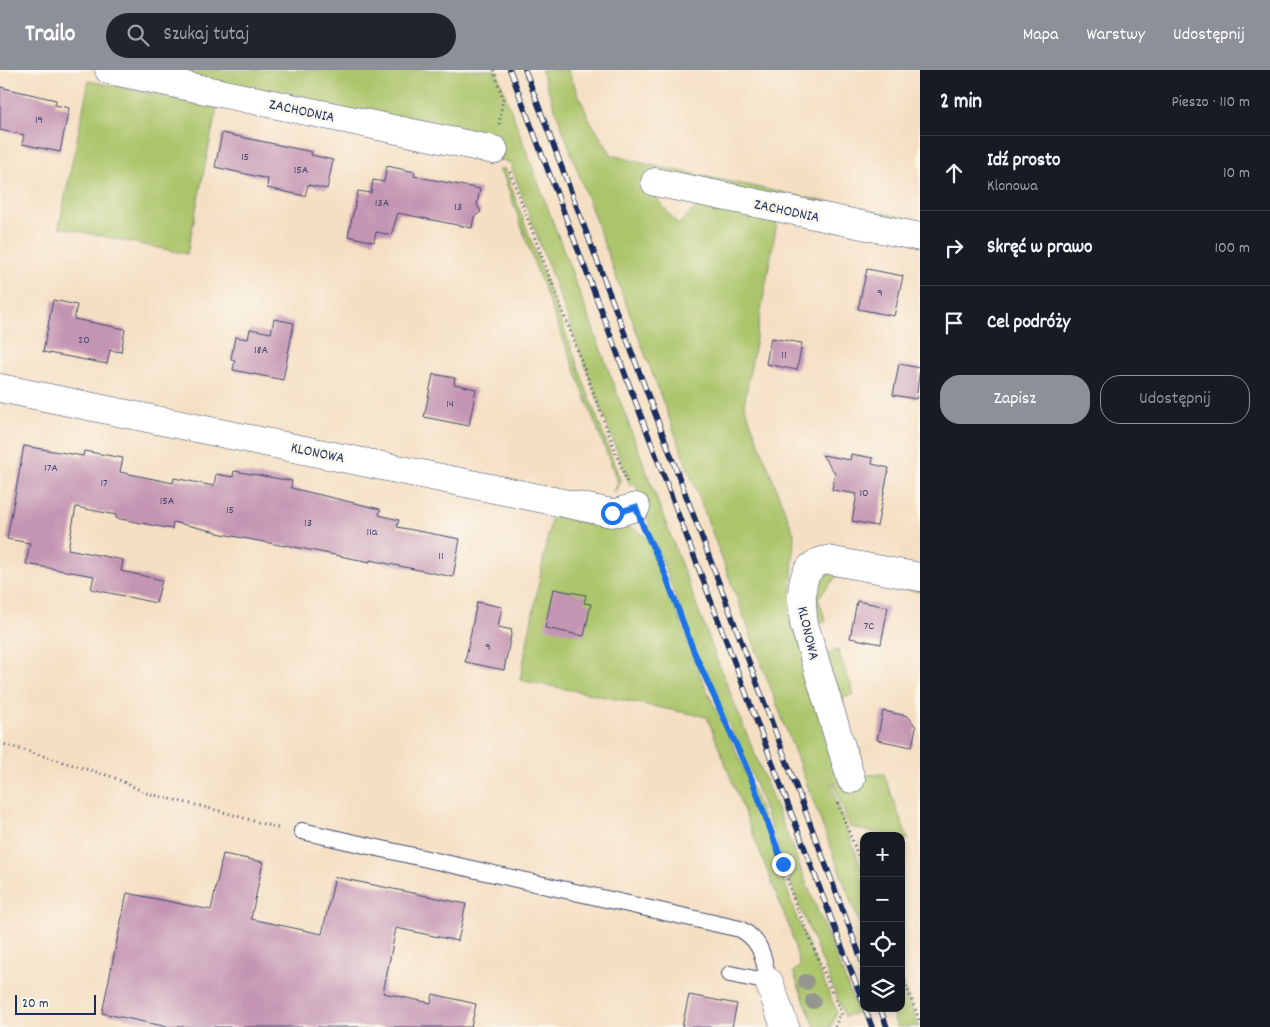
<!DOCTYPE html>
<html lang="pl">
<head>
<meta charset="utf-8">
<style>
  body { margin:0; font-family:Dekko,sans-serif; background:#20242c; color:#f1f3f6 }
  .controls { position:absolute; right:15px; bottom:15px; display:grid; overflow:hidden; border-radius:10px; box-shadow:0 2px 8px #0003 }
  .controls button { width:45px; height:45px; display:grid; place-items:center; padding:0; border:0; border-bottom:1px solid #363941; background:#171b24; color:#f1f3f6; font:25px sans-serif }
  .scale { position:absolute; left:15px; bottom:12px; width:81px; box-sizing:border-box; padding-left:5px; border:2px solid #1b2f5e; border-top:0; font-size:14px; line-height:18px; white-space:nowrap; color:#1b2f5e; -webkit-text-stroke:4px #fbf7ec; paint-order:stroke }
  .stop { position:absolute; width:15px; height:15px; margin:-11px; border:4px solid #1a73e8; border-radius:50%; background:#fff }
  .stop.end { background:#1a73e8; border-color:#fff; box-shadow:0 1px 5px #0008 }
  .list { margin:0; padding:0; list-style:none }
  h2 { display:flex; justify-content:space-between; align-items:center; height:65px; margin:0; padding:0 20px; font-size:21px }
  h2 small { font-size:16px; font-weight:400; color:#9ea1a6 }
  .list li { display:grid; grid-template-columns:32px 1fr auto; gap:15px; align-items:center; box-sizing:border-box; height:75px; padding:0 20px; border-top:1px solid #363941 }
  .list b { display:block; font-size:19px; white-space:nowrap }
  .list p { margin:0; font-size:16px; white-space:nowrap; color:#9ea1a6 }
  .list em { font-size:16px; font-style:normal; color:#9ea1a6 }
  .actions { display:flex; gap:10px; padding:15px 20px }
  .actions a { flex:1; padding:11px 0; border:1px solid #8c9099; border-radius:20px; text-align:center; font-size:18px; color:#8c9099 }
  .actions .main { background:#8c9099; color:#fff }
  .icon { flex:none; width:28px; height:28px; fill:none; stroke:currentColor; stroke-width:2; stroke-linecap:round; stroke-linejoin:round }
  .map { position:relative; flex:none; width:920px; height:957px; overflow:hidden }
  header { display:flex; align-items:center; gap:30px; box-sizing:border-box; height:70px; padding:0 25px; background:#8c9099; color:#fff }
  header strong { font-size:24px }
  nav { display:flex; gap:28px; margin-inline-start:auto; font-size:18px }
  .search { width:350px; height:45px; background:#20242c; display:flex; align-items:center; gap:12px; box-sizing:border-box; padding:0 18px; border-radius:28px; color:#9ea1a6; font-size:19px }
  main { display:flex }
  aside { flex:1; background:#171b24 }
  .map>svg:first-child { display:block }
  .green { fill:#acc56a; stroke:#647a64 }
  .building { fill:#c495b2 }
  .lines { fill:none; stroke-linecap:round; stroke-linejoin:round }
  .lane-casing { stroke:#3c496d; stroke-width:18 }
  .street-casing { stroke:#3c496d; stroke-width:29 }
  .path { stroke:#3c496d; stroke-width:3; stroke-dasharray:1 4; stroke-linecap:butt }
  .lane { stroke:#fff; stroke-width:16 }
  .street { stroke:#fff; stroke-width:28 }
  .rail-casing { stroke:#1b2f5e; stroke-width:5.5 }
  .rail { stroke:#fbf7ec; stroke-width:4; stroke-dasharray:11; stroke-linecap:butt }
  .tree { fill:#95978e }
  .route { stroke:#1a73e8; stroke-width:6 }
  .labels { text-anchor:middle; stroke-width:4.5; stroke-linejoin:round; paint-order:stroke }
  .number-label { font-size:12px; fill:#454873 }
  .street-label { font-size:15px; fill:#1b2f5e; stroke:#fbf7ec }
</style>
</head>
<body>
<header>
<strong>Trailo</strong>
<div class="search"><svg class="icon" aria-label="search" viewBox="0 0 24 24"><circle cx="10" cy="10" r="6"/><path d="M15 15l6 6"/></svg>Szukaj tutaj</div>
<nav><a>Mapa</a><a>Warstwy</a><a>Udostępnij</a></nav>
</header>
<main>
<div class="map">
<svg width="920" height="957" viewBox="0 0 920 957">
  <rect width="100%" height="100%" fill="#fbf7ec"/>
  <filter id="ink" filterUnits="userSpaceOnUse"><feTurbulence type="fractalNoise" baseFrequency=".02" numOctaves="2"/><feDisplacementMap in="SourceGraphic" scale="10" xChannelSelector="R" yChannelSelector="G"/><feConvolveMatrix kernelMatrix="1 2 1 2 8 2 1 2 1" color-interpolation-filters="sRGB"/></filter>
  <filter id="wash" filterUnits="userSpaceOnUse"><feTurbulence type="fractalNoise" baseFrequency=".0096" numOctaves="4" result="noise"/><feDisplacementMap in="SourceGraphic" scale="20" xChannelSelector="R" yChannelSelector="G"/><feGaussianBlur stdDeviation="1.12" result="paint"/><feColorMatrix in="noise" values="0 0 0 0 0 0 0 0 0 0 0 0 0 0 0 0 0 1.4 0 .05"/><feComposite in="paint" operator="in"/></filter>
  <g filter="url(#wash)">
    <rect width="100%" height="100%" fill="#f5dfc3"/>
    <g class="green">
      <polygon points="167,0 496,0 716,587 858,942 845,947 797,830 752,705 702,598 690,570 663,492 647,458 650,456 636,415 630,416 510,93 500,89"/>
      <polygon points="541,0 568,0 589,49 612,85 650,95 920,151 920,158 648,117 678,155 697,136 777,152 744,335 794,464 791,529 844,710 831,715 864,806 864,866 622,223"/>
      <polygon points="89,11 217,37 187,184 59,157"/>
      <polygon points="504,98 621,412 614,423 613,422 618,413 535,195 504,107 498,100"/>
      <path d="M552 445 622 460V456C645 461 643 463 654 483L705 616 740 690 759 736 797 849 837 942 831 957H815L793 902 800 896 790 859 707 647 520 610Z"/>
      <path d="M831 503 920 515V522L837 506 818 528 826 551 811 553C813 530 808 515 831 503Z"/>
      <polygon points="838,580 854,624 834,632 820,585"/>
      <polygon points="884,704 908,770 901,768 901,766 888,766 850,757 834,716 857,709 857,705"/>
      <polygon points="901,909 919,957 897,957 890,938 901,938"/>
    </g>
    <g id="blocks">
      <g class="building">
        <polygon points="0,17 56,30 55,35 69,38 60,82 22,74 24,65 0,60"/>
        <polygon points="222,63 312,82 311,85 333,90 327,119 308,115 305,126 267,118 268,109 215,97"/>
        <polygon points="387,96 415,102 414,106 480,119 477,135 481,142 474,147 472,158 398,143 391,165 376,162 374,172 348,166 358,121 371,123 373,110 384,112"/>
        <polygon points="867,199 903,206 894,246 858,239"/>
        <polygon points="53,230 77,235 74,249 125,259 121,282 110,280 107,294 43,282"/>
        <polygon points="274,249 294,253 283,310 233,300 235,290 231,289 235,267 248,269 250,259 271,263"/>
        <polygon points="771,268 802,273 797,300 766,294"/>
        <polygon points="899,294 920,298 916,329 893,325"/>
        <polygon points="433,304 455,308 454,314 476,319 469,356 424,347"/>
        <polygon points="24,376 83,386 84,381 123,388 120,402 173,413 174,408 214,416 216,404 233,407 234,401 292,411 291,418 380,439 379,445 399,450 397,457 460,469 453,507 370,490 370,492 285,475 285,476 217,463 217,462 173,452 172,459 116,448 116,445 76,437 68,479 123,490 121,501 162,510 156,533 91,519 94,506 26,494 30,473 7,469"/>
        <polygon points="851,384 873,388 872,394 889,398 877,456 852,451 857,424 832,420 835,403 822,385 850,390"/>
        <polygon points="553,519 586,525 584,533 591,534 584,566 545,558"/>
        <polygon points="857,531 888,537 881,574 850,568"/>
        <polygon points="477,532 502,537 498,557 512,560 504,600 465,592"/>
        <polygon points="883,641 908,646 916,657 912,677 877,670"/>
        <polygon points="223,784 263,792 251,849 322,864 335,807 466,834 458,871 396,858 383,923 431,933 433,924 476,934 471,957 168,957 102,943 127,823 211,840"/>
        <polygon points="689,925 737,934 732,957 682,957"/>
      </g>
    </g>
  </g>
  <g filter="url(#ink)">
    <use href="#blocks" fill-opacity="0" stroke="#3c496d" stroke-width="1"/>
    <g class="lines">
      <defs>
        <path id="lane" d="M302 761 740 859C763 871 763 889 769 912L730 904"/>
        <g id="street">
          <polyline points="109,0 494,80"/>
          <polyline points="655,112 920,167"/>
          <polyline points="0,318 612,443 619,442 636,437"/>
          <path d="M851 709 804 554C801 530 796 493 828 490L920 507"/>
          <polyline points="769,912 785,957"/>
        </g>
      </defs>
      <use href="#lane" class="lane-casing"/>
      <use href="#street" class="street-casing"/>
      <g class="path">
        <polyline points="494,0 503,28 499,55"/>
        <polyline points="510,102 627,412"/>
        <polyline points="646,462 662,496 694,582 751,710 783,794 793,828 843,948"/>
        <polyline points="0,673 113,707 146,723 220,741 281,759"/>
        <polyline points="838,733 864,801"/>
        <polyline points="901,902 920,952"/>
        <polyline points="835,957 840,944"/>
      </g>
      <use href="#lane" class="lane"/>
      <use href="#street" class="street"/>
      <defs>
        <g id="rail">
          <polyline points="510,0 864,935"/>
          <polyline points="525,0 864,896"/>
          <polyline points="865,938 872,957"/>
          <polyline points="880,938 887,957"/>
        </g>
      </defs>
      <use href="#rail" class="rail-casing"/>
      <use href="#rail" class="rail"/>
    </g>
    <g class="tree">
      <circle cx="806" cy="912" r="8"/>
      <circle cx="813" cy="931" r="8"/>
    </g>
  </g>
  <g class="lines" filter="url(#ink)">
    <polyline class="route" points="612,443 619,442 636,437 644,459 662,496 694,582 752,710 783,794"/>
  </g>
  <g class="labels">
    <g class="number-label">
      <text x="39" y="53">19</text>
      <text x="245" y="90">15</text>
      <text x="301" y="103">15A</text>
      <text x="382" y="136">13A</text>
      <text x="458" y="140">13</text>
      <text x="880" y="226">9</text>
      <text x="84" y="273">20</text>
      <text x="261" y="283">18A</text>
      <text x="784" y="288">11</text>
      <text x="450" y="337">14</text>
      <text x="51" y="401">17A</text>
      <text x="104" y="416">17</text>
      <text x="864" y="426">10</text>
      <text x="167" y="434">15A</text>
      <text x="230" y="443">15</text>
      <text x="308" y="456">13</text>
      <text x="372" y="465">11a</text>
      <text x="441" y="489">11</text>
      <text x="869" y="559">7C</text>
      <text x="488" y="580">9</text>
    </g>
    <g class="street-label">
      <text transform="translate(302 40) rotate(12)" y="5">ZACHODNIA</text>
      <text transform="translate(787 140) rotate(12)" y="5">ZACHODNIA</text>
      <text transform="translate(318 382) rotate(12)" y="5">KLONOWA</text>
      <text transform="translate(809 563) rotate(77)" y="5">KLONOWA</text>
    </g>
  </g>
</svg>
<div class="controls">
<button>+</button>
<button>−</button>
<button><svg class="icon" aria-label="locate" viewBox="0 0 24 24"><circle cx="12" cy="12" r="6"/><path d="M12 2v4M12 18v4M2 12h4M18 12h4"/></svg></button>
<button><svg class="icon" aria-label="layers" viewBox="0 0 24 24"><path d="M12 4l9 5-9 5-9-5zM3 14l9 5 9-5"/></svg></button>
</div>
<div class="scale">20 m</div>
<div class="stop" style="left:612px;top:443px"></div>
<div class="stop end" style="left:783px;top:794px"></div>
</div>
<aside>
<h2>2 min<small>Pieszo · 110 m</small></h2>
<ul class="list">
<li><svg class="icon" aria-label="ahead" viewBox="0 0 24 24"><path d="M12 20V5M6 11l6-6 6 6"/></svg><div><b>Idź prosto</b><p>Klonowa</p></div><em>10 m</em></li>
<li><svg class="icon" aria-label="right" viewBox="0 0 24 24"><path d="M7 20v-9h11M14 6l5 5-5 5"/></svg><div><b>Skręć w prawo</b></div><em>100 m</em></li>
<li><svg class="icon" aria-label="arrive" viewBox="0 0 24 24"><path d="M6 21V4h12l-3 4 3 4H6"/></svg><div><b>Cel podróży</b></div></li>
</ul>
<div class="actions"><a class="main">Zapisz</a><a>Udostępnij</a></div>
</aside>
</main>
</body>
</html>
